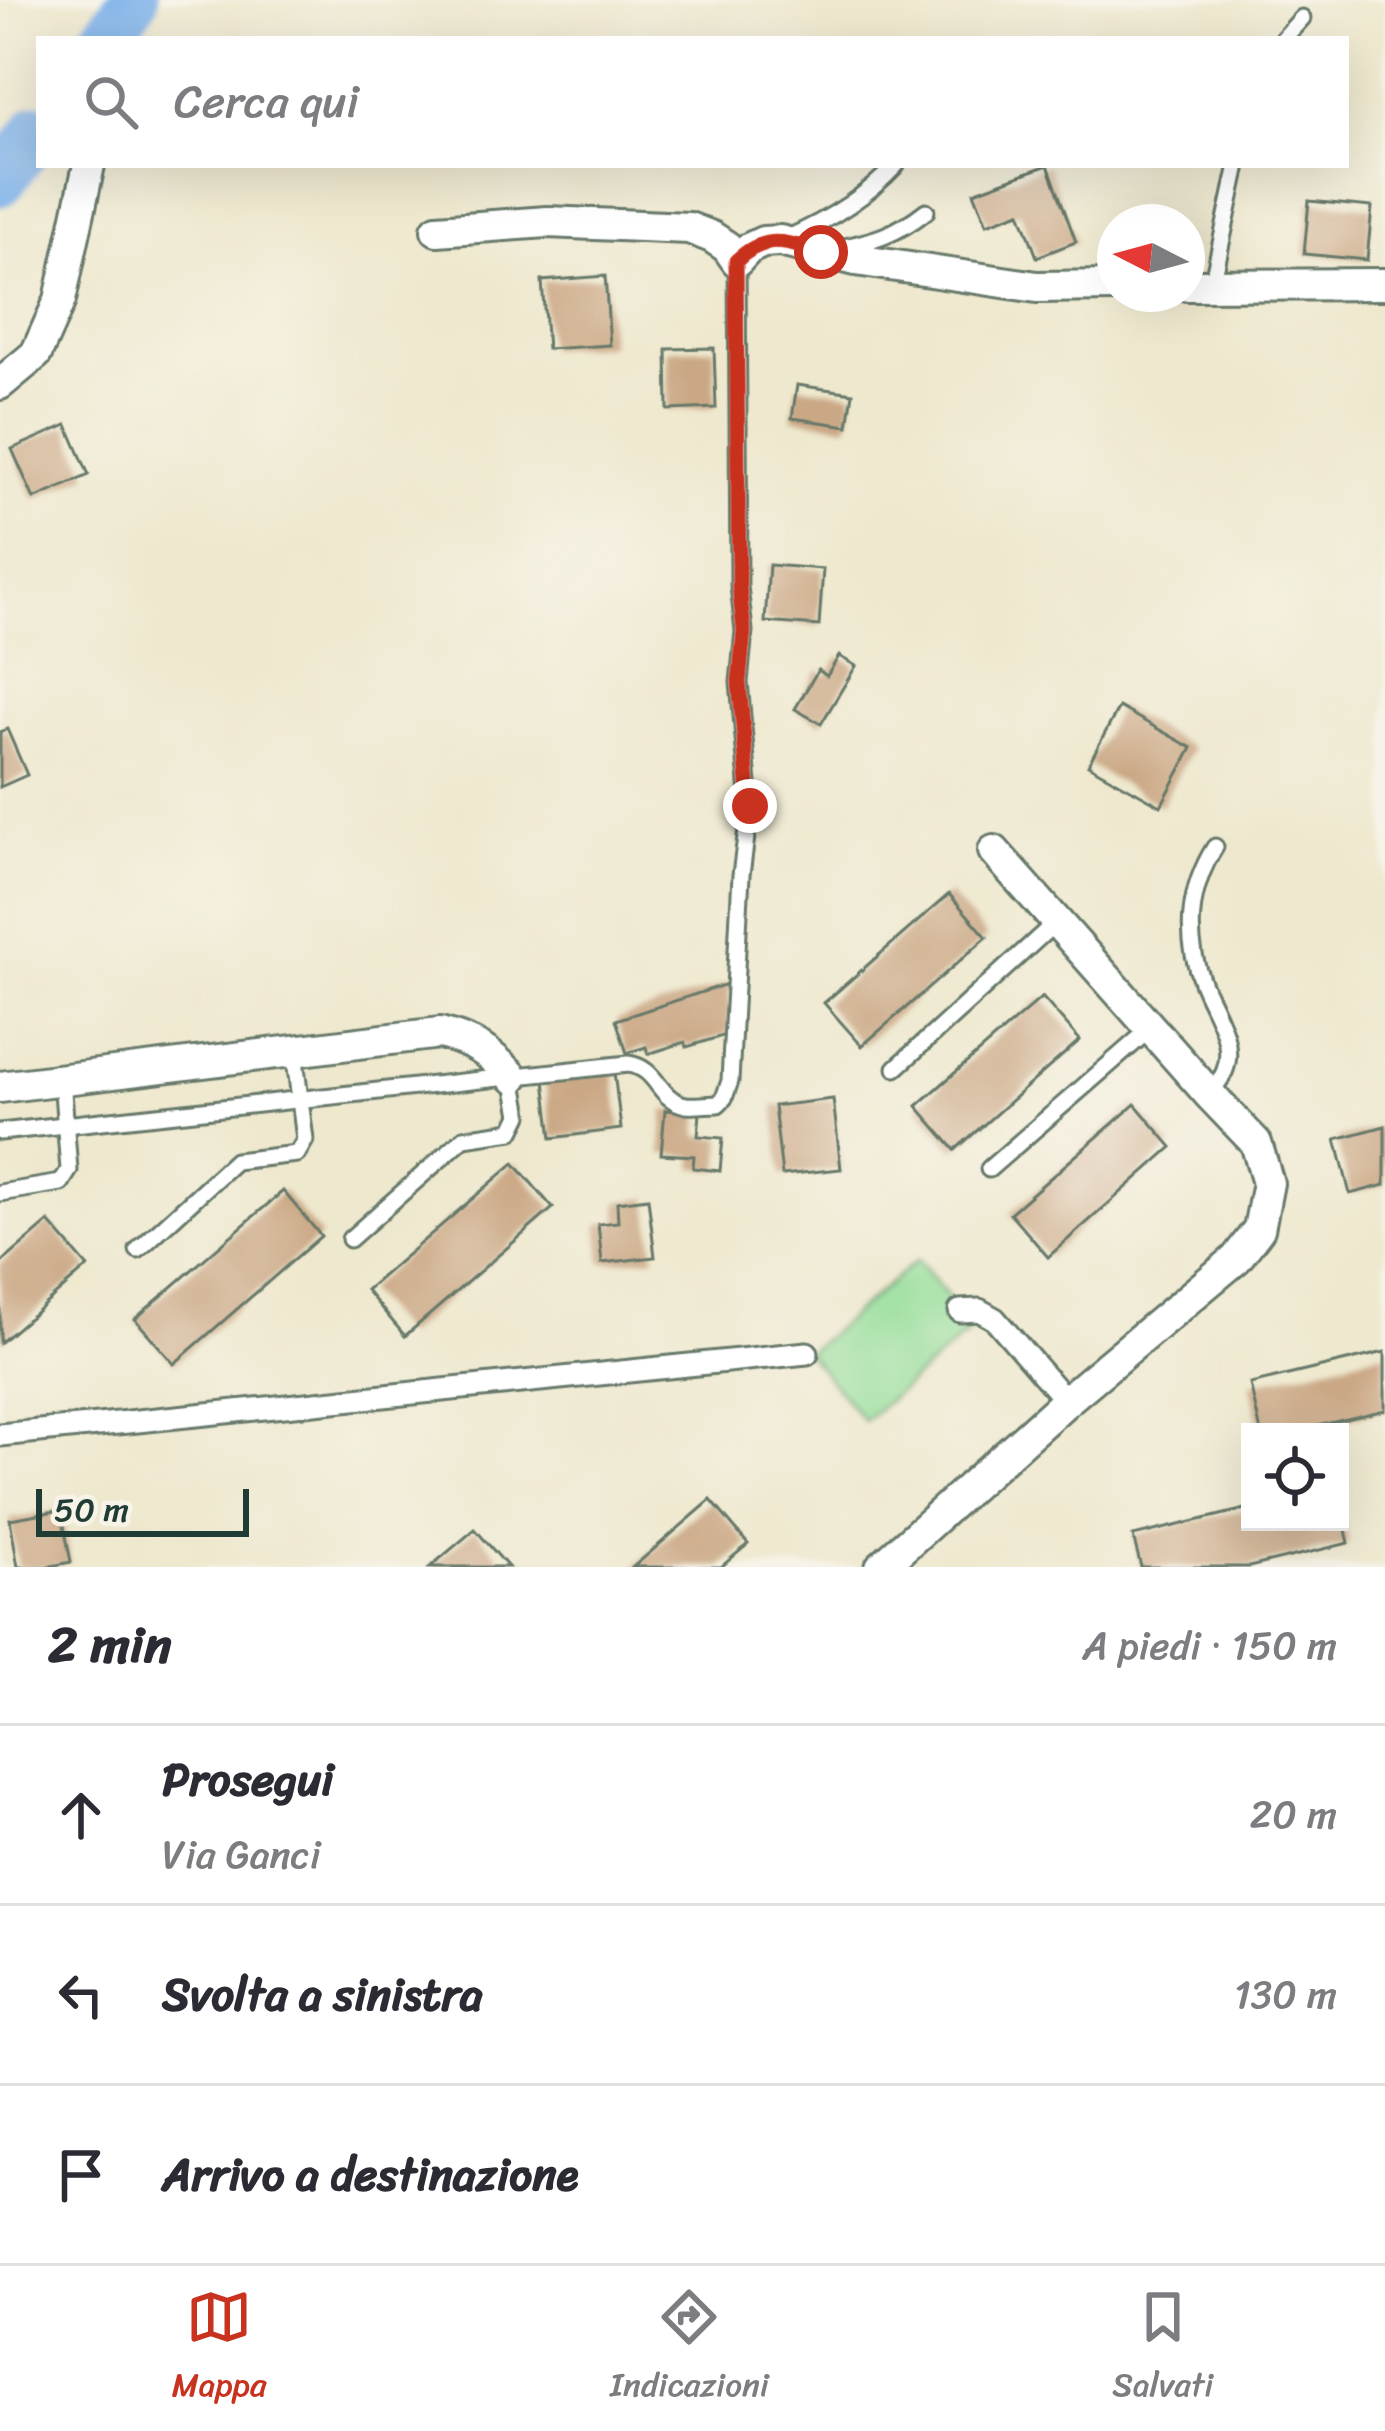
<!DOCTYPE html>
<html lang="it">
<head>
<meta charset="utf-8">
<style>
  body { margin:0; font-family:Sriracha,sans-serif; background:#f7f7f7; color:#2b2b33 }
  .controls { position:absolute; right:36px; bottom:36px; display:grid; overflow:hidden; border-radius:0px; box-shadow:0 12px 48px #0002 }
  .controls button { width:108px; height:108px; display:grid; place-items:center; padding:0; border:0; border-bottom:3px solid #e1e1e2; background:#fff; color:#2b2b33; font:60px sans-serif }
  .compass { position:absolute; left:1097px; top:204px; width:108px; height:108px; border-radius:50%; background:#fff; box-shadow:0 12px 48px #0002; rotate:276deg }
  .scale { position:absolute; left:36px; bottom:30px; width:213px; box-sizing:border-box; padding-left:12px; border:6px solid #1f3d34; border-top:0; font-size:33px; line-height:42px; white-space:nowrap; color:#1f3d34; -webkit-text-stroke:9px #f7f3e8; paint-order:stroke }
  .stop { position:absolute; width:36px; height:36px; margin:-27px; border:9px solid #c8321e; border-radius:50%; background:#fff }
  .stop.end { background:#c8321e; border-color:#fff; box-shadow:0 3px 12px #0008 }
  .list { margin:0; padding:0; list-style:none }
  h2 { display:flex; justify-content:space-between; align-items:center; height:156px; margin:0; padding:0 48px; font-size:51px }
  h2 small { font-size:39px; font-weight:400; color:#7c7c81 }
  .list li { display:grid; grid-template-columns:78px 1fr auto; gap:36px; align-items:center; box-sizing:border-box; height:180px; padding:0 48px; border-top:3px solid #e1e1e2 }
  .list b { display:block; font-size:45px; white-space:nowrap }
  .list p { margin:0; font-size:39px; white-space:nowrap; color:#7c7c81 }
  .list em { font-size:39px; font-style:normal; color:#7c7c81 }
  .icon { flex:none; width:66px; height:66px; fill:none; stroke:currentColor; stroke-width:2; stroke-linecap:round; stroke-linejoin:round }
  .map { position:relative; flex:none; width:1385px; height:1567px; overflow:hidden }
  .search { position:absolute; background:#fff; box-shadow:0 12px 48px #0002; left:36px; right:36px; top:36px; height:132px; display:flex; align-items:center; gap:30px; box-sizing:border-box; padding:0 42px; border-radius:0px; color:#7c7c81; font-size:45px }
  .sheet { height:696px; background:#fff }
  nav { display:flex; justify-content:space-around; align-items:center; box-sizing:border-box; height:168px; border-top:3px solid #e1e1e2; background:#fff; font-size:33px; color:#7c7c81 }
  nav a { display:grid; justify-items:center; gap:6px }
  nav .on { color:#c8321e }
  .map>svg:first-child { display:block }
  .green { fill:#94de9a; stroke:#5a8e67; stroke-width:3 }
  .lines { fill:none; stroke-linecap:round; stroke-linejoin:round }
  .river { stroke:#7cb0ea; stroke-width:51 }
  .building { fill:#cba885 }
  .service-casing { stroke:#67796a; stroke-width:21 }
  .pedestrian-casing { stroke:#67796a; stroke-width:27 }
  .minor-casing { stroke:#67796a; stroke-width:36 }
  .service { stroke:#fff; stroke-width:15 }
  .pedestrian { stroke:#fff; stroke-width:21 }
  .minor { stroke:#fff; stroke-width:30 }
  .route { stroke:#c8321e; stroke-width:15 }
</style>
</head>
<body>
<div class="map">
<svg width="1385" height="1567" viewBox="0 0 1385 1567">
  <rect width="100%" height="100%" fill="#f7f3e8"/>
  <filter id="ink" filterUnits="userSpaceOnUse"><feTurbulence type="fractalNoise" baseFrequency=".00833" numOctaves="2"/><feDisplacementMap in="SourceGraphic" scale="24" xChannelSelector="R" yChannelSelector="G"/><feConvolveMatrix kernelMatrix="1 2 1 2 8 2 1 2 1" color-interpolation-filters="sRGB"/></filter>
  <filter id="wash" filterUnits="userSpaceOnUse"><feTurbulence type="fractalNoise" baseFrequency=".004" numOctaves="4" result="noise"/><feDisplacementMap in="SourceGraphic" scale="48" xChannelSelector="R" yChannelSelector="G"/><feGaussianBlur stdDeviation="2.7" result="paint"/><feColorMatrix in="noise" values="0 0 0 0 0 0 0 0 0 0 0 0 0 0 0 0 0 1.4 0 .05"/><feComposite in="paint" operator="in"/></filter>
  <g filter="url(#wash)">
    <rect width="100%" height="100%" fill="#eee8ce"/>
    <polygon class="green" points="917,1260 974,1328 864,1421 807,1353"/>
    <g class="lines">
      <g class="river">
        <polyline points="105,39 133,0"/>
        <polyline points="0,181 39,129"/>
      </g>
    </g>
    <g id="blocks">
      <g class="building">
        <polygon points="1048,165 1076,242 1037,257 1020,212 987,224 974,192"/>
        <polygon points="1309,201 1372,207 1367,260 1304,254"/>
        <polygon points="605,276 610,345 547,349 542,281"/>
        <polygon points="714,348 716,408 668,410 667,349"/>
        <polygon points="797,385 853,393 848,426 792,418"/>
        <polygon points="67,425 89,475 34,499 12,449"/>
        <polygon points="769,565 823,569 819,626 765,622"/>
        <polygon points="839,656 856,666 821,724 795,709 818,670 827,676"/>
        <polygon points="1119,707 1192,748 1161,806 1088,765"/>
        <polygon points="7,729 27,775 0,787 0,732"/>
        <polygon points="949,894 987,937 862,1046 824,1003"/>
        <polygon points="730,983 729,1034 687,1047 685,1042 648,1054 646,1047 627,1053 616,1020"/>
        <polygon points="1042,997 1080,1040 955,1150 917,1106"/>
        <polygon points="614,1072 621,1129 552,1138 545,1081"/>
        <polygon points="833,1099 841,1169 782,1175 774,1106"/>
        <polygon points="1135,1104 1172,1147 1048,1257 1010,1213"/>
        <polygon points="665,1110 700,1113 698,1136 723,1138 720,1171 693,1168 694,1156 661,1154"/>
        <polygon points="1385,1126 1385,1185 1350,1194 1336,1139"/>
        <polygon points="514,1163 553,1208 405,1336 366,1290"/>
        <polygon points="283,1191 321,1236 174,1364 135,1319"/>
        <polygon points="648,1198 655,1257 602,1263 598,1224 618,1222 617,1202"/>
        <polygon points="49,1222 88,1267 0,1343 0,1264"/>
        <polygon points="1385,1352 1385,1410 1292,1432 1261,1432 1250,1384"/>
        <polygon points="711,1500 748,1544 721,1567 633,1567"/>
        <polygon points="1250,1508 1250,1522 1340,1522 1342,1513 1349,1543 1249,1567 1141,1567 1133,1536"/>
        <polygon points="61,1510 71,1562 46,1567 18,1567 10,1519"/>
        <polygon points="475,1529 508,1567 430,1567"/>
      </g>
    </g>
  </g>
  <g filter="url(#ink)">
    <use href="#blocks" fill-opacity="0" stroke="#67796a" stroke-width="3"/>
    <g class="lines">
      <defs>
        <g id="service">
          <polyline points="1283,39 1302,18"/>
          <path d="M788 238C829 220 866 197 896 165"/>
          <path d="M836 249C873 241 896 235 926 211"/>
          <polyline points="1212,285 1238,165"/>
          <polyline points="896,1068 1057,921"/>
          <path d="M1210 1095C1214 1087 1222 1079 1225 1070 1236 1040 1212 1009 1202 982 1184 936 1189 888 1215 847"/>
          <path d="M0 1132 628 1064C659 1068 657 1100 686 1105 696 1106 708 1104 718 1104L724 1098 730 1081 741 875 750 806 739 682 744 631 739 586 737 261"/>
          <polyline points="989,1169 1151,1028"/>
          <polyline points="0,1193 61,1183 69,1170 62,1079"/>
          <polyline points="350,1239 464,1138 512,1131 520,1115 513,1077"/>
          <polyline points="138,1250 235,1161 297,1154 305,1140 294,1051"/>
        </g>
        <g id="pedestrian">
          <polyline points="960,1311 979,1310 995,1319 1066,1401"/>
          <polyline points="0,1435 807,1353"/>
        </g>
        <g id="minor">
          <polyline points="437,230 547,222 689,228 712,237 727,247 737,261 748,249 763,242 780,241 856,260 1037,287 1115,286"/>
          <polyline points="1187,285 1385,284"/>
          <polyline points="0,384 36,354 60,300 89,165"/>
          <path d="M0 1087 440 1033C475 1042 488 1051 513 1077"/>
          <polyline points="881,1567 1066,1401 1236,1259 1259,1229 1268,1183 1256,1143 1210,1095 994,851"/>
        </g>
      </defs>
      <use href="#service" class="service-casing"/>
      <use href="#pedestrian" class="pedestrian-casing"/>
      <use href="#minor" class="minor-casing"/>
      <use href="#service" class="service"/>
      <use href="#pedestrian" class="pedestrian"/>
      <use href="#minor" class="minor"/>
    </g>
  </g>
  <g class="lines" filter="url(#ink)">
    <path class="route" d="M750 806 739 682 744 631 739 586 736 261C766 232 785 243 821 252"/>
  </g>
</svg>
<div class="controls">
<button><svg class="icon" aria-label="locate" viewBox="0 0 24 24"><circle cx="12" cy="12" r="6"/><path d="M12 2v4M12 18v4M2 12h4M18 12h4"/></svg></button>
</div>
<svg class="compass" viewBox="-18 -18 36 36"><path d="M0-13l5 13h-10z" fill="#e53935"/><path d="M0 13l5-13h-10z" fill="#7c7c81"/></svg>
<div class="scale">50 m</div>
<div class="stop" style="left:821px;top:252px"></div>
<div class="stop end" style="left:750px;top:806px"></div>
<div class="search"><svg class="icon" aria-label="search" viewBox="0 0 24 24"><circle cx="10" cy="10" r="6"/><path d="M15 15l6 6"/></svg>Cerca qui</div>
</div>
<section class="sheet">
<h2>2 min<small>A piedi · 150 m</small></h2>
<ul class="list">
<li><svg class="icon" aria-label="ahead" viewBox="0 0 24 24"><path d="M12 20V5M6 11l6-6 6 6"/></svg><div><b>Prosegui</b><p>Via Ganci</p></div><em>20 m</em></li>
<li><svg class="icon" aria-label="left" viewBox="0 0 24 24"><path d="M17 20v-9H6M10 6l-5 5 5 5"/></svg><div><b>Svolta a sinistra</b></div><em>130 m</em></li>
<li><svg class="icon" aria-label="arrive" viewBox="0 0 24 24"><path d="M6 21V4h12l-3 4 3 4H6"/></svg><div><b>Arrivo a destinazione</b></div></li>
</ul>
</section>
<nav>
<a class="on"><svg class="icon" aria-label="map" viewBox="0 0 24 24"><path d="M3 6l6-2 6 2 6-2v14l-6 2-6-2-6 2zM9 4v14M15 6v14"/></svg>Mappa</a>
<a><svg class="icon" aria-label="directions" viewBox="0 0 24 24"><path d="M12 3l9 9-9 9-9-9zM9 14v-3h6M13 9l2 2-2 2"/></svg>Indicazioni</a>
<a><svg class="icon" aria-label="saved" viewBox="0 0 24 24"><path d="M7 4h10v16l-5-4-5 4z"/></svg>Salvati</a>
</nav>
</body>
</html>
